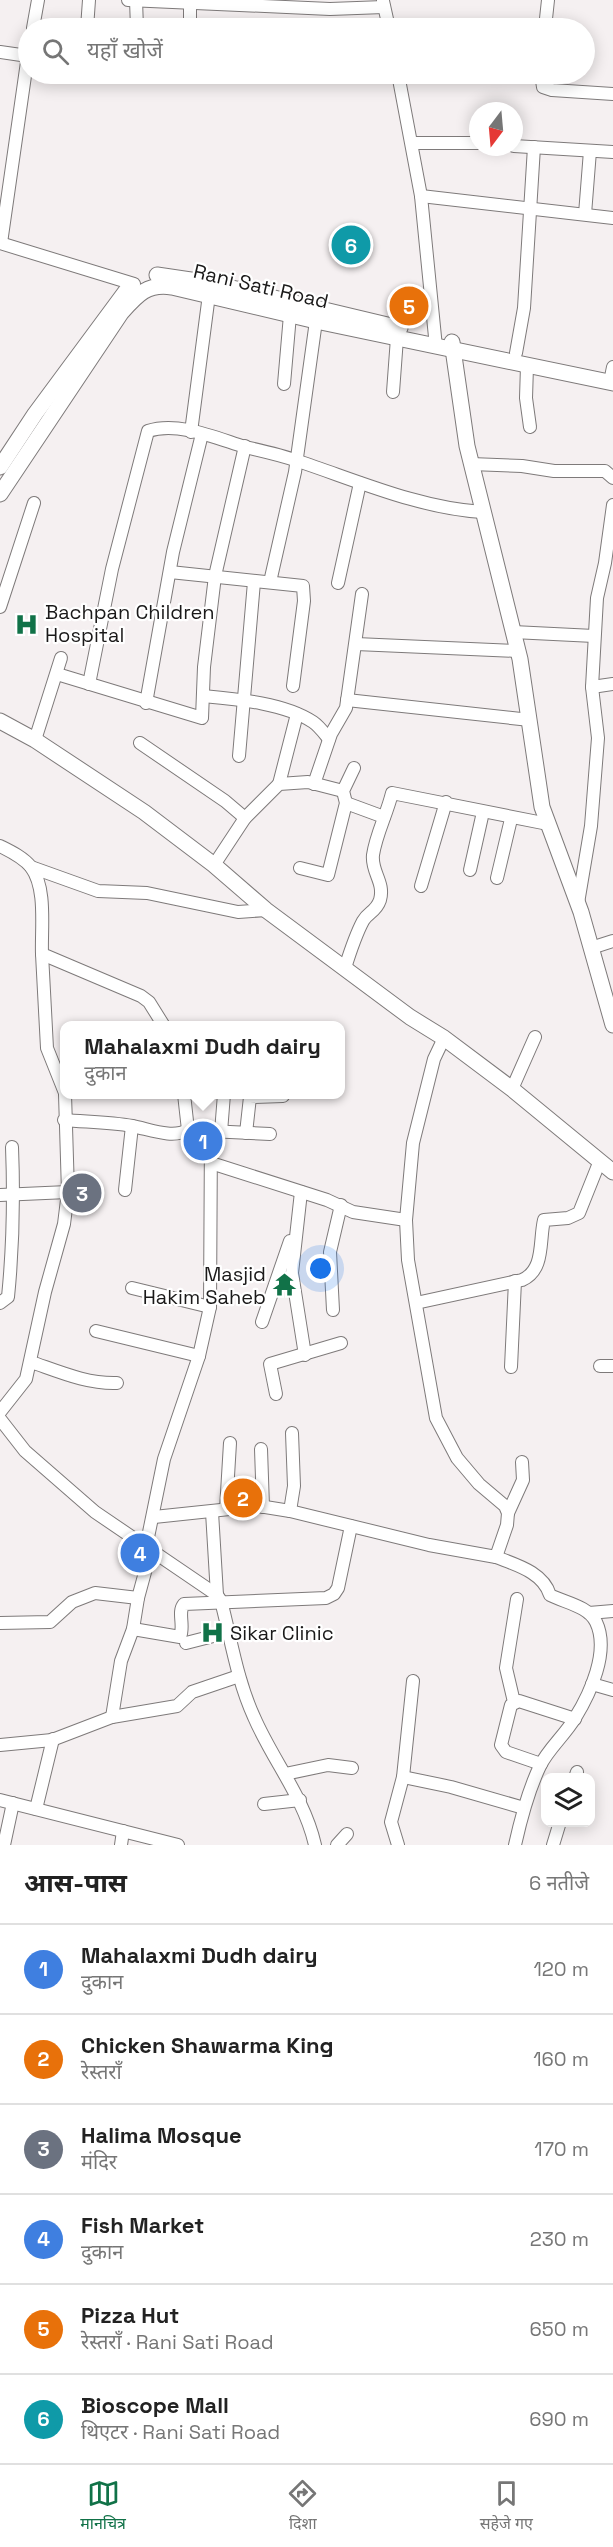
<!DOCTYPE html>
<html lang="hi">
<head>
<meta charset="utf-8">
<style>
  body { margin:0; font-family:"Space Grotesk","Noto Sans Devanagari",sans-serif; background:#f2f2f2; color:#222 }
  .controls { position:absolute; right:18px; bottom:18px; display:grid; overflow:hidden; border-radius:12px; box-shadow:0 3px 15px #0003 }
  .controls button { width:54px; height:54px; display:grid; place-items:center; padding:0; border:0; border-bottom:2px solid #e0e0e0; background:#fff; color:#222; font:30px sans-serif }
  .compass { position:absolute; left:469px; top:102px; width:54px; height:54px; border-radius:50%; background:#fff; box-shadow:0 3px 15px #0003; rotate:196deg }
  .you { position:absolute; left:321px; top:1269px; width:21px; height:21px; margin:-15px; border:4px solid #fff; border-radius:50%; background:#1a73e8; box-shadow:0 0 0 9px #1a73e833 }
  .badge { display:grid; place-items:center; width:39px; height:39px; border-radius:50%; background:#117248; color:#fff; font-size:20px; font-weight:700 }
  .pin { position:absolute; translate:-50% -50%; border:3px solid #fff; box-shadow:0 2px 6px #0006 }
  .popup { position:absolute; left:60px; top:1021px; width:285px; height:78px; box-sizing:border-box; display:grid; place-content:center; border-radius:12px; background:#fff; filter:drop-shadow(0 2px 4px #0005); font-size:20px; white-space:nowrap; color:#767676 }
  .popup b { font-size:22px; color:#222 }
  .popup::after { content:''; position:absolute; left:50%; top:100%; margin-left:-12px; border:12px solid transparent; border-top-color:#fff }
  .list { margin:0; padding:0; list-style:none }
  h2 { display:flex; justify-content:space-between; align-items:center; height:78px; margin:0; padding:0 24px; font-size:26px }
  h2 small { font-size:20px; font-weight:400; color:#767676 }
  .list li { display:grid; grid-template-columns:39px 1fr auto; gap:18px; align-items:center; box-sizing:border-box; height:90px; padding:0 24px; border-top:2px solid #e0e0e0 }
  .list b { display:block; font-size:22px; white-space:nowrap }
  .list p { margin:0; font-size:20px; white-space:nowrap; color:#767676 }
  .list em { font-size:20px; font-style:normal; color:#767676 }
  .icon { flex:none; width:33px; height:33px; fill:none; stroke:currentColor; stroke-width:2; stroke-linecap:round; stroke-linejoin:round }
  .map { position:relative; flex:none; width:613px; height:1845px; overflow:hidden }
  .search { position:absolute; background:#fff; box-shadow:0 3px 15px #0003; left:18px; right:18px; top:18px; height:66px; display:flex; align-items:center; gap:15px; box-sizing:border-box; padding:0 21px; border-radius:33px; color:#767676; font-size:22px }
  .sheet { height:618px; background:#fff }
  nav { display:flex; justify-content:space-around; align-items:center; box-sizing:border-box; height:84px; border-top:2px solid #e0e0e0; background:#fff; font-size:16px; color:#767676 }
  nav a { display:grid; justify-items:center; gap:3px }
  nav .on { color:#117248 }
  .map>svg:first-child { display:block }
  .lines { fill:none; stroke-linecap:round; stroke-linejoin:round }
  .minor-casing { stroke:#7e7a7a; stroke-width:14 }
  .tertiary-casing { stroke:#7e7a7a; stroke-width:17 }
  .minor { stroke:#fff; stroke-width:12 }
  .tertiary { stroke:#fff; stroke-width:15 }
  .labels { text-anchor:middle; stroke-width:4.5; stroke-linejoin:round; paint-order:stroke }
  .street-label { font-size:20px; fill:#1a1919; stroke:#fff }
  .poi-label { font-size:20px; fill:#1a1919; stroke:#fff; text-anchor:start }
</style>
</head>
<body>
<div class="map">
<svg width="613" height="1845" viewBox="0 0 613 1845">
  <rect width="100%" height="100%" fill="#f5f0f1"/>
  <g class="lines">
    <defs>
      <g id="minor">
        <polyline points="128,0 330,9 384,7"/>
        <polyline points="136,0 137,28"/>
        <polyline points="383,1 389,28"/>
        <polyline points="33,28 38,0"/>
        <polyline points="87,28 89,0"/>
        <polyline points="190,28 190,3"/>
        <polyline points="545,28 548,0"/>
        <polyline points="0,52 28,56"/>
        <polyline points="398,74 421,196 436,347"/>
        <polyline points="541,74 543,87 552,90 613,94"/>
        <polyline points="412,143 478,143"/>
        <polyline points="514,146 613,152"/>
        <polyline points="421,196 613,218"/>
        <polyline points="585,214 590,151"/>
        <polyline points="0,243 134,284"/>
        <polyline points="1,243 28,55"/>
        <polyline points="516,353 524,308 534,147"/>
        <polyline points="527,366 526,398 530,427"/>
        <polyline points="610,382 613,367"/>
        <polyline points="284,384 290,315"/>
        <polyline points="393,392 397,338"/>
        <polyline points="191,432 210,287"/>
        <polyline points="471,464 522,466 554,471 605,471 613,478"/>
        <polyline points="170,572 303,586 304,601 293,686"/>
        <polyline points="270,582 295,472 316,321"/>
        <polyline points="338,583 360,483"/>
        <polyline points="0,607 34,503"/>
        <polyline points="513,632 594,636"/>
        <polyline points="356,644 518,651"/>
        <polyline points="57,674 202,718 204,667 215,576 245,446"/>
        <path d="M89 684 112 569 148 431C178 421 216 438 245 447 263 451 281 455 298 461 358 481 419 508 482 512"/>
        <polyline points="592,687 613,684"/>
        <path d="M203 696C236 699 285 703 313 722 319 726 324 733 329 739"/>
        <polyline points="347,700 530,720"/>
        <polyline points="146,703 173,552 202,434"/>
        <polyline points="35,740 61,658"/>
        <polyline points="140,743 225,801 245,818"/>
        <polyline points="239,756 254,582"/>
        <polyline points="279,784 297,714"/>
        <polyline points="314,784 331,734 346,708 362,594"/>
        <polyline points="346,803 384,817"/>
        <path d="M0 846C10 851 23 857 31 867 47 888 41 929 42 954L141 996 149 1002 164 1026"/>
        <polyline points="214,865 245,818 279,784 308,782 343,791"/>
        <polyline points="31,867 98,891 147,893 238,912 266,910"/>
        <polyline points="300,868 328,875 346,803 343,791 354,768"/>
        <polyline points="470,870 483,812"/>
        <polyline points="497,878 511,819"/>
        <polyline points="421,886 446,802"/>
        <polyline points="578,903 591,826 598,738 592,687 597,598 605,563 613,505"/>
        <polyline points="591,948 613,941"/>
        <polyline points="42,954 47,1048 65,1093"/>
        <path d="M345 968C350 952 355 936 363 921 368 912 376 912 380 900 385 882 371 872 373 855 376 834 387 814 392 793L548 824"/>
        <path d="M444 1038 434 1059 413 1143 406 1220 408 1260 436 1418 457 1458 479 1484 505 1506 508 1513 507 1525 496 1557C516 1565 543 1572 550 1595 566 1603 588 1606 596 1622 610 1651 590 1694 575 1718 565 1735 548 1749 540 1766 528 1791 521 1818 515 1845"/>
        <polyline points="512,1089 535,1037"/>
        <polyline points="184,1094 188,1130"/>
        <path d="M64 1120C87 1122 110 1122 132 1126 149 1129 172 1139 188 1130L270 1134"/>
        <polyline points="221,1132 224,1094"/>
        <polyline points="246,1133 250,1097 283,1096"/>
        <polyline points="211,1163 327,1200 353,1212 406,1220"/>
        <polyline points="125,1190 132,1126"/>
        <polyline points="301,1192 292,1273 305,1355"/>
        <polyline points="0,1195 68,1192"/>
        <polyline points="132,1288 210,1307"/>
        <path d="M0 1303 8 1297C13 1247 14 1197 12 1147"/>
        <path d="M416 1303 522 1280C545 1270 539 1241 544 1220L568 1218 579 1213 599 1163"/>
        <polyline points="333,1310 330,1252 341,1205"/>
        <polyline points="262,1322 290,1241"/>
        <polyline points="96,1331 199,1356"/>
        <path d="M31 1362C60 1372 87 1384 117 1383"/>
        <polyline points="600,1366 613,1366"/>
        <polyline points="511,1367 515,1281"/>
        <polyline points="276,1394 270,1364 341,1343"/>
        <polyline points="0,1412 26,1379 45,1292 64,1224 68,1192 65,1094"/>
        <path d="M0 1419 25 1451 95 1512 217 1595 221 1601C231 1639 237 1680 254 1717 273 1761 304 1797 315 1845"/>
        <polyline points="261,1449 263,1507"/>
        <polyline points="226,1509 230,1443"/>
        <polyline points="290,1511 294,1486 292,1433"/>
        <polyline points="212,1512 217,1595"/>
        <polyline points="508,1513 523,1480 522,1462"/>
        <polyline points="154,1517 259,1506 290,1511 429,1545 496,1557"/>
        <polyline points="146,1547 164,1459 199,1356 210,1307 211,1132"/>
        <polyline points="589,1613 613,1611"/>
        <polyline points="0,1623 50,1622 72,1602 95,1593 138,1598"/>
        <path d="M133 1629 180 1637C185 1626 177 1612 184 1604L326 1598 334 1594 338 1588 351 1526"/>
        <polyline points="186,1643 229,1632"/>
        <polyline points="592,1684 613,1690"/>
        <polyline points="514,1702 506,1668 517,1599"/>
        <polyline points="112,1717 121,1661 133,1629 138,1598 151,1550"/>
        <polyline points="0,1745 52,1740 112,1717 177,1706 192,1692 239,1676"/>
        <polyline points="541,1764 506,1752 501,1745 511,1705 519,1701 575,1719"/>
        <polyline points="285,1774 328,1765 352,1768"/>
        <polyline points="403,1777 451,1787 524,1808"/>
        <polyline points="575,1778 577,1772"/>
        <polyline points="0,1800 178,1845"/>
        <polyline points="264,1804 300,1800"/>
        <polyline points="36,1809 53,1739"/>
        <polyline points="4,1845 13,1803"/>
        <polyline points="121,1845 123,1831"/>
        <polyline points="337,1845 347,1834"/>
        <polyline points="398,1845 391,1822 403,1777 413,1681"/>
        <polyline points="553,1845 560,1822"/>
      </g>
      <g id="tertiary">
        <polyline points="157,275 211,283 400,328"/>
        <polyline points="452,342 467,446 520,659 542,807 581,912 613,1025"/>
        <polyline points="0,467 35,414 126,291"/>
        <path d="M0 494 121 313C137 295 147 283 172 287L316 321 613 383"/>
        <polyline points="0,721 35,740 144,812 214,865 266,910 410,1017 444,1038 512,1089 613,1172"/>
      </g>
    </defs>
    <use href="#minor" class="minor-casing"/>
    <use href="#tertiary" class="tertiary-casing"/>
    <use href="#minor" class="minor"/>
    <use href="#tertiary" class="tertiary"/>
  </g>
  <defs>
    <symbol id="hospital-bare" viewBox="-9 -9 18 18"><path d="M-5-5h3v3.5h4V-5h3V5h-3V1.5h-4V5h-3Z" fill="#117248" stroke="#fff" stroke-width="2.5" paint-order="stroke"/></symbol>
    <symbol id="temple-bare" viewBox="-9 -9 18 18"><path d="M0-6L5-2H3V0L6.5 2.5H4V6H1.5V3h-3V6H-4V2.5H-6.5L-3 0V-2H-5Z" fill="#117248" stroke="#fff" stroke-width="2.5" paint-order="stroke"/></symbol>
  </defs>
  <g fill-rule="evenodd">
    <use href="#hospital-bare" x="10" y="608" width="33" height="33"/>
    <use href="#temple-bare" x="268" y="1268" width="33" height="33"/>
    <use href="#hospital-bare" x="196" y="1616" width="33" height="33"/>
  </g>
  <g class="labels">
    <g class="street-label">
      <text transform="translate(261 286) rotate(13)" y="7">Rani Sati Road</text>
    </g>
    <g class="poi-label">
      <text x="45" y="619">Bachpan Children<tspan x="45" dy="23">Hospital</tspan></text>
      <text x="266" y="1281" text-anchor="end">Masjid<tspan x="266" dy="23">Hakim Saheb</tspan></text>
      <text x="230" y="1640">Sikar Clinic</text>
    </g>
  </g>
</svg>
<div class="controls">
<button><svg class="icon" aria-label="layers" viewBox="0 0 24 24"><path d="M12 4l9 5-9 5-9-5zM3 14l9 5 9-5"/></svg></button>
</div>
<svg class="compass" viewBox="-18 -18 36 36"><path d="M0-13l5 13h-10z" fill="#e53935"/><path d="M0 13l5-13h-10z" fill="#767676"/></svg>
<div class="you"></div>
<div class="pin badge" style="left:203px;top:1141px;background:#3f7fe0">1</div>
<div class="popup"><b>Mahalaxmi Dudh dairy</b>दुकान</div>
<div class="pin badge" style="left:243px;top:1498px;background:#e8710a">2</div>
<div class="pin badge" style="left:82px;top:1193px;background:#6b7280">3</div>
<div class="pin badge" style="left:140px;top:1553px;background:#3f7fe0">4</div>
<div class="pin badge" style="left:409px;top:306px;background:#e8710a">5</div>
<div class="pin badge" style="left:351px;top:245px;background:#0f9aa8">6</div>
<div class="search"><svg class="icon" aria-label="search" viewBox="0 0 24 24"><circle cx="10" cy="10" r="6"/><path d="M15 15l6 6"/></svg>यहाँ खोजें</div>
</div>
<section class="sheet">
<h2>आस-पास<small>6 नतीजे</small></h2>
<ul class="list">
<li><span class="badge" style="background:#3f7fe0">1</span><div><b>Mahalaxmi Dudh dairy</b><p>दुकान</p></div><em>120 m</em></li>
<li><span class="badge" style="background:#e8710a">2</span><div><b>Chicken Shawarma King</b><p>रेस्तराँ</p></div><em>160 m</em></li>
<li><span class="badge" style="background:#6b7280">3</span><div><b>Halima Mosque</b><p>मंदिर</p></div><em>170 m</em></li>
<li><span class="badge" style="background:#3f7fe0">4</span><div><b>Fish Market</b><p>दुकान</p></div><em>230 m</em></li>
<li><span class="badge" style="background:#e8710a">5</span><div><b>Pizza Hut</b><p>रेस्तराँ · Rani Sati Road</p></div><em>650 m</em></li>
<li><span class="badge" style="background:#0f9aa8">6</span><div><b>Bioscope Mall</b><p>थिएटर · Rani Sati Road</p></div><em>690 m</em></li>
</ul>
</section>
<nav>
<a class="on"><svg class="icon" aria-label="map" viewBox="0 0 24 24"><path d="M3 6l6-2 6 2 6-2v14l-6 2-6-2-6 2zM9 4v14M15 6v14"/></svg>मानचित्र</a>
<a><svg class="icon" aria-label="directions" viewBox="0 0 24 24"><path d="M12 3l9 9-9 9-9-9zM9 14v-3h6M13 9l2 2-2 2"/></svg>दिशा</a>
<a><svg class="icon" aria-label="saved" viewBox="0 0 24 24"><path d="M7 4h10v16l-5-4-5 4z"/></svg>सहेजे गए</a>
</nav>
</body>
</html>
